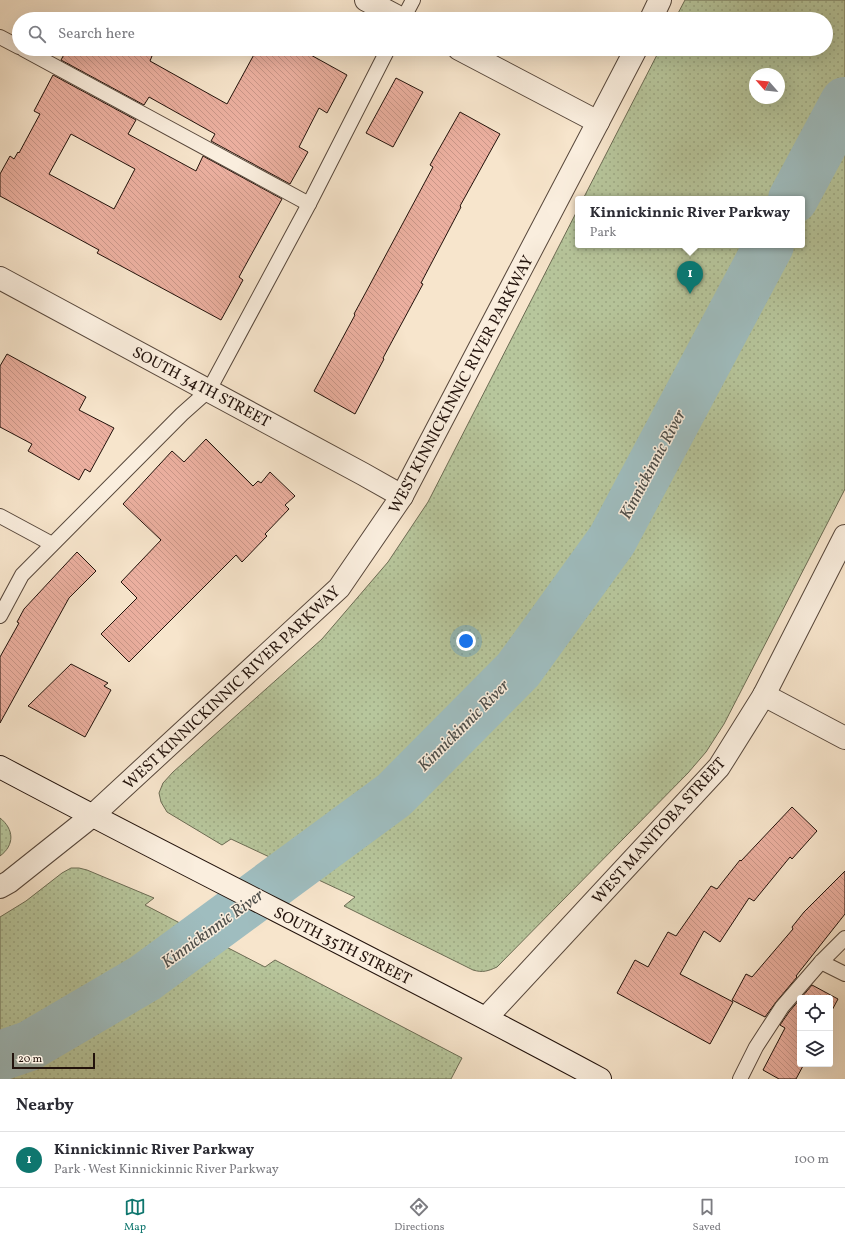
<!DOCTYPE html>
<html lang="en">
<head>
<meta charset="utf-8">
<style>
  body { margin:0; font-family:Vollkorn,serif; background:#f7f7f7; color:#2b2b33 }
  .controls { position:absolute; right:12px; bottom:12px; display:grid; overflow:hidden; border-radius:4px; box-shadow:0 4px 16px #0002 }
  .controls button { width:36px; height:36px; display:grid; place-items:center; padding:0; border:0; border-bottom:1px solid #e1e1e2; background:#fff; color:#2b2b33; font:20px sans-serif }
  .compass { position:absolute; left:749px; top:68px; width:36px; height:36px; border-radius:50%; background:#fff; box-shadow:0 4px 16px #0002; rotate:298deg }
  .scale { position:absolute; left:12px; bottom:10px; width:83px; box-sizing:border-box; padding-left:4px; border:2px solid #22120b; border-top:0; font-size:11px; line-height:14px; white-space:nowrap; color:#22120b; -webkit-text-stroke:3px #faeede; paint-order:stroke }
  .you { position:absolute; left:466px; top:641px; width:14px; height:14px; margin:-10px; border:3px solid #fff; border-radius:50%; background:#1a73e8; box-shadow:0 0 0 6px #1a73e833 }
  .badge { display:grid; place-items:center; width:26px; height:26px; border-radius:50%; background:#0f766e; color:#fff; font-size:13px; font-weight:700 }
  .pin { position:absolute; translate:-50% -33px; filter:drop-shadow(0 1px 2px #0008) }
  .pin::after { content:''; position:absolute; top:21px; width:14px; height:12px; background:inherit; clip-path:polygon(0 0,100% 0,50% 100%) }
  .popup { position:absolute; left:575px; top:196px; width:230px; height:52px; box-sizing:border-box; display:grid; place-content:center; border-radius:4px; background:#fff; filter:drop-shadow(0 1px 3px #0005); font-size:13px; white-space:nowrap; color:#7c7c81 }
  .popup b { font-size:15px; color:#2b2b33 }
  .popup::after { content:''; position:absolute; left:50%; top:100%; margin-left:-8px; border:8px solid transparent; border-top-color:#fff }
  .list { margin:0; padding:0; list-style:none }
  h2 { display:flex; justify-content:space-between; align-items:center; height:52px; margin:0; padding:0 16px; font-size:17px }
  h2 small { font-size:13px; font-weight:400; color:#7c7c81 }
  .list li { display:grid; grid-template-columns:26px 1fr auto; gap:12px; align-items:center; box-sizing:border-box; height:56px; padding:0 16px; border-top:1px solid #e1e1e2 }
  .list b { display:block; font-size:15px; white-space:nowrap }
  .list p { margin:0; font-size:13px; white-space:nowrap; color:#7c7c81 }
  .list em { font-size:13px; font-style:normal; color:#7c7c81 }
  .icon { flex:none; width:22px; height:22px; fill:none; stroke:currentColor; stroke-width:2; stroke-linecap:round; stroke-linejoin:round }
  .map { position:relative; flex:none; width:845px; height:1079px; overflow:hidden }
  .search { position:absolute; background:#fff; box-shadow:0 4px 16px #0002; left:12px; right:12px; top:12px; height:44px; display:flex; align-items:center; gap:10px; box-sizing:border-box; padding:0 14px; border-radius:22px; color:#7c7c81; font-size:15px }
  .sheet { height:108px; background:#fff }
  nav { display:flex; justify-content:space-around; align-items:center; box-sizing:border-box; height:56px; border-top:1px solid #e1e1e2; background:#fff; font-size:11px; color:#7c7c81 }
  nav a { display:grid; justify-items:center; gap:2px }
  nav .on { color:#0f766e }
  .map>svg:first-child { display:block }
  .grass { fill:url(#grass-dots); stroke:#6c6c54; fill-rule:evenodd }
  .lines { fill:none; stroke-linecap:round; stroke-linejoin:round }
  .river { stroke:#9fbdbf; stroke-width:50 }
  .building { fill:url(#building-back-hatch); stroke:#22120b; fill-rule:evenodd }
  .lane-casing { stroke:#57473b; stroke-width:16 }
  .street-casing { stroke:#57473b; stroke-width:24 }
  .secondary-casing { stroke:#22120b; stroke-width:24 }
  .lane { stroke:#faeede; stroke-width:14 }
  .street { stroke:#faeede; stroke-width:22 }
  .secondary { stroke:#faeede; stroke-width:22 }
  .labels { text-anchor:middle; stroke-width:3; stroke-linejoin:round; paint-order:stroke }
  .street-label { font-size:16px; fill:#22120b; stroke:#faeede }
  .water-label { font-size:17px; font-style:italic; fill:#4e4e4a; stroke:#faeede }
</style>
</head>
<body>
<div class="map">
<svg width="845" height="1079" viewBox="0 0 845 1079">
  <defs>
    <pattern id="grass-dots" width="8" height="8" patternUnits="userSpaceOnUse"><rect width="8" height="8" fill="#b7c69c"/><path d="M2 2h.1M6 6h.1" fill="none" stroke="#9da985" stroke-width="1.8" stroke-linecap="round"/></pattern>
    <pattern id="building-back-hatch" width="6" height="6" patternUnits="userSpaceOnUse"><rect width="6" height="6" fill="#ebaf9f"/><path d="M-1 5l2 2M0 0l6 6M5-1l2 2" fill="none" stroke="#c99688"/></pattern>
  </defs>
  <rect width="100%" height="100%" fill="#f7e5cc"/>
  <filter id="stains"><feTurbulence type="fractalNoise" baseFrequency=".005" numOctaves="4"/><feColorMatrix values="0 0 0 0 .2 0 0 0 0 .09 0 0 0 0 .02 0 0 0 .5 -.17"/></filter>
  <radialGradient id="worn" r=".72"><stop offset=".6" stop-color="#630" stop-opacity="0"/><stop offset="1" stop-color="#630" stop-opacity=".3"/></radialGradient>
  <g class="grass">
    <path d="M685 0H845V489L724 724 706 752 688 773 497 967C488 971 483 973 473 970L344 906 355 897 231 839 222 845 167 812 161 802 159 793 163 783 173 772 322 639 388 562 428 502 578 209V245H802V199H583L660 49H826V19H675ZM755 74H779V98H755Z"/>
    <path d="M0 818C14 829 15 845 0 856Z"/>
    <polygon points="71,868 79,868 87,870 154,898 145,905 265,967 275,960 462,1058 451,1079 0,1079 0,917 26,901 62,873"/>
  </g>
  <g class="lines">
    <g class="river">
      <polyline points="793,199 845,102"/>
      <polyline points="0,1056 29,1046 145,978 394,795 518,670 612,540 769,245"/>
    </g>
  </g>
  <g class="building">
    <polygon points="67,49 139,49 152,56 150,61 227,104 257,49 300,49 347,75 327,113 319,108 299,147 308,152 290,184 211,141 215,134 149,97 144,105 61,60"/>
    <path d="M53 75 136 120 128 134 196 171 203 156 282 199 239 277 243 280 221 320 97 253 99 250 0 196V174L10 156 14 159 18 152 19 153 40 114 34 111ZM71 134 135 169 114 209 49 174Z"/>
    <polygon points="396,78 423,92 393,147 366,133"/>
    <polygon points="460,112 500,134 460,206 461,207 421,283 423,284 383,358 384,359 355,414 314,391 355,315 354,314 366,292 433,167 430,165"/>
    <polygon points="7,354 86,397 79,410 114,428 90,472 85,469 79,480 28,451 32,444 0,427 0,366"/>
    <polygon points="206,439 253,486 258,481 261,483 270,472 295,496 285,505 289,509 265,534 267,536 242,562 236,555 129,662 101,634 137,598 121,582 161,540 123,504 172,451 184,462"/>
    <polygon points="77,552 96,571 69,598 0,723 0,657 19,623 17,622 24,609"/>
    <polygon points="71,664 108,683 104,686 111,690 85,737 28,706"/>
    <polygon points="792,807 817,831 792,859 790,857 754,901 749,898 720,942 704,931 680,974 733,1002 710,1044 617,993 635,960 648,967 668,932 676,936 711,886 717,889 740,860 741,861"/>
    <polygon points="845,871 845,914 796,976 797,977 776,1002 765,1017 732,1000 746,974 752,977 793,929 792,927 804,912"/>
    <polygon points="812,985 838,999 830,1014 830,998 801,998"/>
    <polygon points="800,999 800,1064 804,1064 796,1079 779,1079 763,1070 785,1028 780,1025 789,1012"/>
  </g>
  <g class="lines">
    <defs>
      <g id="lane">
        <polyline points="403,19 413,0"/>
        <polyline points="0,37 19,47"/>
        <polyline points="23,49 309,204"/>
        <polyline points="0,516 52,544"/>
        <polyline points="0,616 22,575 182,414 209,390 309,204 388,49"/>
        <polyline points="821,962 845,974"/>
        <polyline points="740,1079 756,1047 782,1007 821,962 845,938"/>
      </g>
      <g id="street">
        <polyline points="366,0 402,19"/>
        <polyline points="651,19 660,0"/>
        <polyline points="459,49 598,122"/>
        <polyline points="0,278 363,474 402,496"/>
        <polyline points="764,695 845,738"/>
        <polyline points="0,887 9,882 92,816 339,588 402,496 598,122 636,49"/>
        <polyline points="486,1018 719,767 764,695 845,536"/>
      </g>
      <path id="secondary" d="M0 767C199 873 402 972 600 1079"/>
    </defs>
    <use href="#lane" class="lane-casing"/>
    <use href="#street" class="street-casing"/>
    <use href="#secondary" class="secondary-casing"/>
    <use href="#lane" class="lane"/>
    <use href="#street" class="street"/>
    <use href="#secondary" class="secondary"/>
  </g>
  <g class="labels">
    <g class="street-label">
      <text transform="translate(460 384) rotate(-62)" y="6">WEST KINNICKINNIC RIVER PARKWAY</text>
      <text transform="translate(202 386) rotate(28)" y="6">SOUTH 34TH STREET</text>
      <text transform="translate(231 687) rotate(-43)" y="6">WEST KINNICKINNIC RIVER PARKWAY</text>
      <text transform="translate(658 830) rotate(-48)" y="6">WEST MANITOBA STREET</text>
      <text transform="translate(343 945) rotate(27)" y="6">SOUTH 35TH STREET</text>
    </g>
    <g class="water-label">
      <text transform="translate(652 464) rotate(-62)" y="6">Kinnickinnic River</text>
      <text transform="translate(463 725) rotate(-45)" y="6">Kinnickinnic River</text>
      <text transform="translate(212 928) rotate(-36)" y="6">Kinnickinnic River</text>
    </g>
  </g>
  <rect width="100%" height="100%" filter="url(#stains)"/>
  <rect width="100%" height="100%" fill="url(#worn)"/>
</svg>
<div class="controls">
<button><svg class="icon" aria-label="locate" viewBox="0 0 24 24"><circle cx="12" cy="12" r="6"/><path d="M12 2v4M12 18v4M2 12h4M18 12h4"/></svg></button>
<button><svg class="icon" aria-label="layers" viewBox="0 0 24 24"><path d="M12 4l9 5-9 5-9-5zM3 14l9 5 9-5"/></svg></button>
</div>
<svg class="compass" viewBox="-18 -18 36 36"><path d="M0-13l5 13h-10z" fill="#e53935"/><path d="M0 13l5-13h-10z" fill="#7c7c81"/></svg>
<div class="scale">20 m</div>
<div class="you"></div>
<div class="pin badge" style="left:690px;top:294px">1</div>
<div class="popup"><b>Kinnickinnic River Parkway</b>Park</div>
<div class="search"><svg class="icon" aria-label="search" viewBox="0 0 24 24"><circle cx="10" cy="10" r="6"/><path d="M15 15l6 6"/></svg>Search here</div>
</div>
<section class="sheet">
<h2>Nearby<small></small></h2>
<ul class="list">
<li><span class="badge">1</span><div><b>Kinnickinnic River Parkway</b><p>Park · West Kinnickinnic River Parkway</p></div><em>100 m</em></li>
</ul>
</section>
<nav>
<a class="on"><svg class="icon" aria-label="map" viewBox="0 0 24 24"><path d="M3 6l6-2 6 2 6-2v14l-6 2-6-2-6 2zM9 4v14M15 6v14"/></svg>Map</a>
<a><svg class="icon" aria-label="directions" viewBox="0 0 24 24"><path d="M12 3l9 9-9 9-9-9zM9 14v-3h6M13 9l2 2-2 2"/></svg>Directions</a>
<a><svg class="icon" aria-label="saved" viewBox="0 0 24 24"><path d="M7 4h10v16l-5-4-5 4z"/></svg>Saved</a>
</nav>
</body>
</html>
